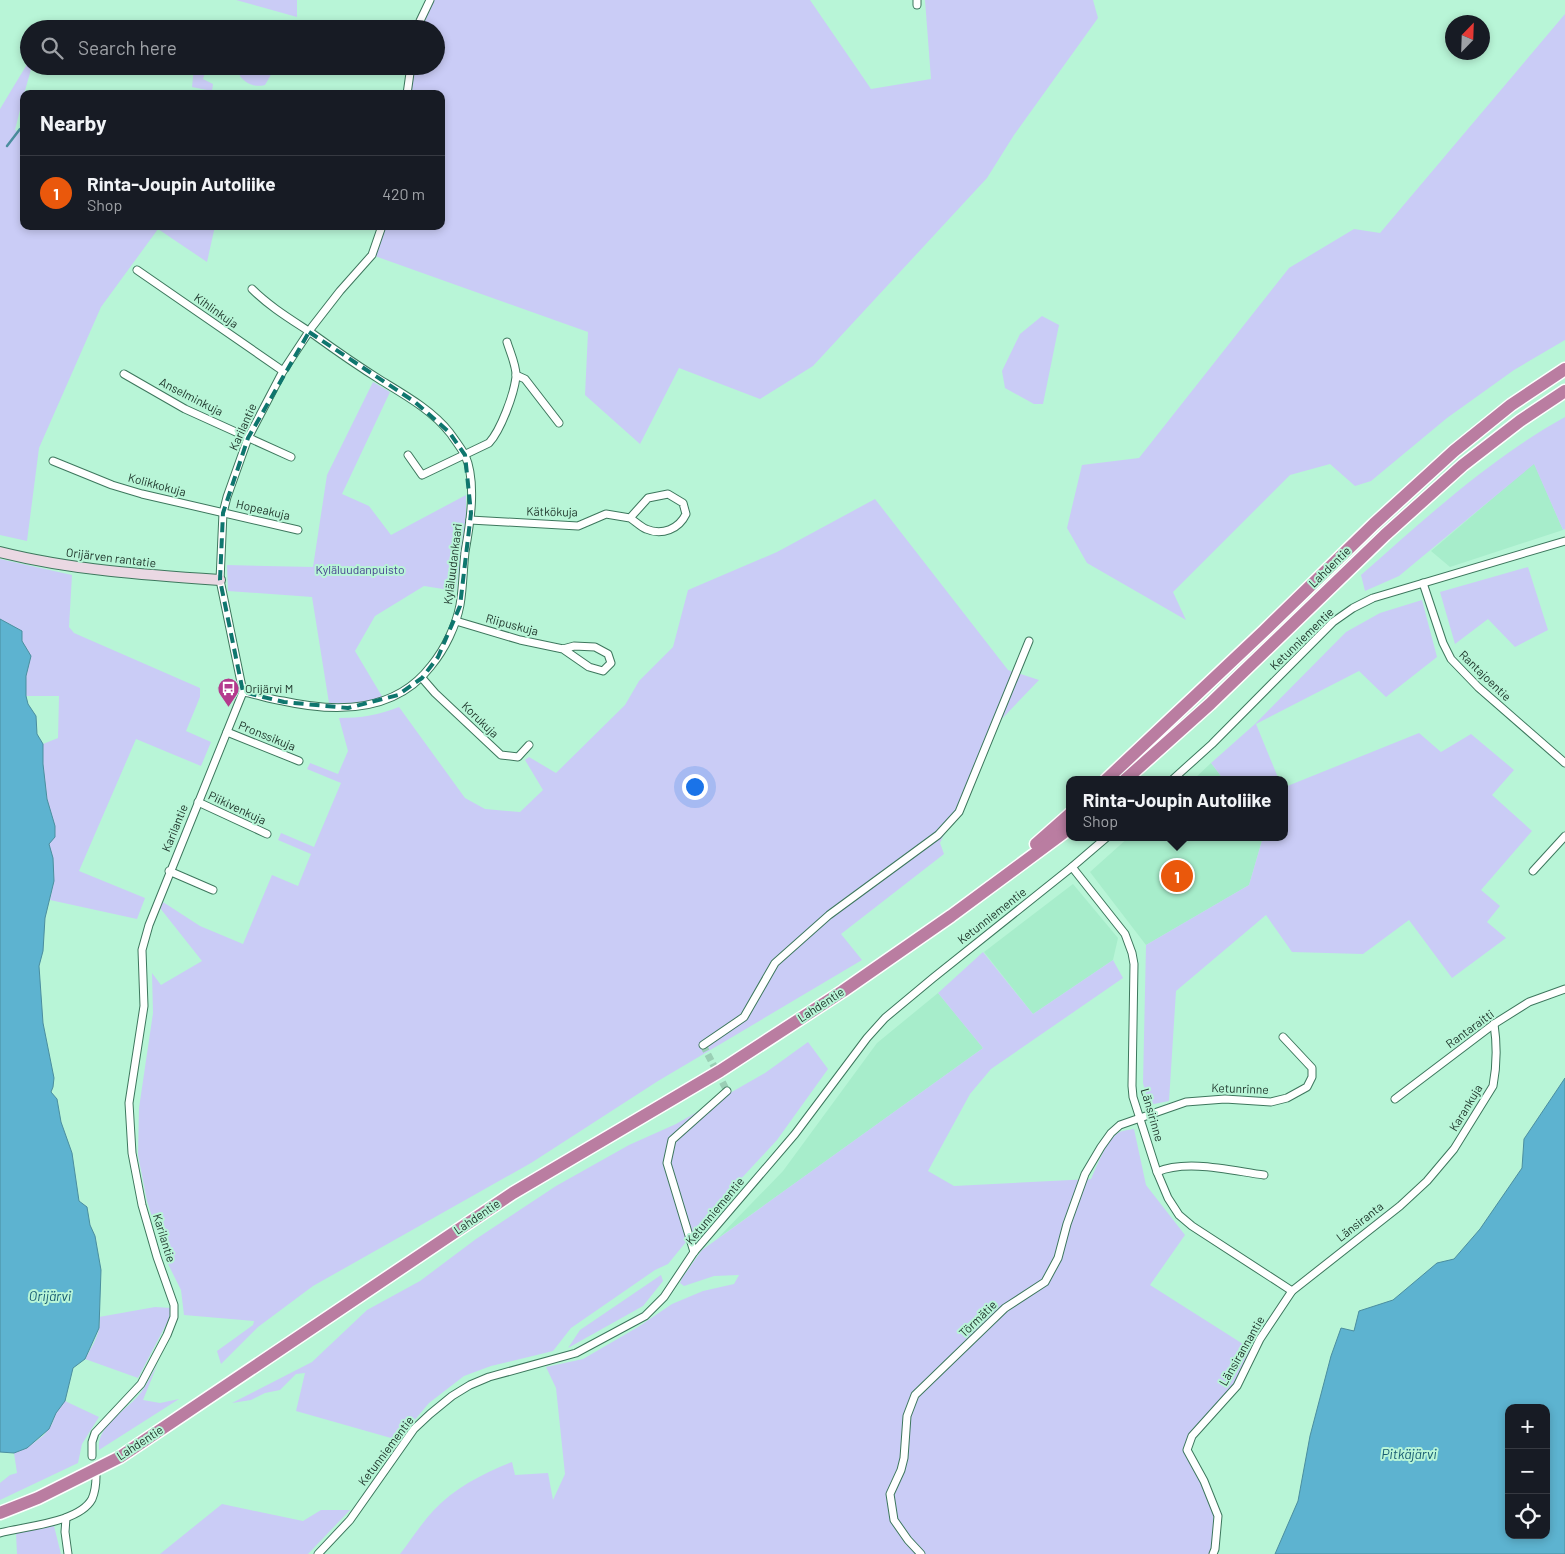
<!DOCTYPE html>
<html lang="en">
<head>
<meta charset="utf-8">
<style>
  body { margin:0; font-family:Barlow,sans-serif; background:#242831; color:#f1f3f6 }
  .controls { position:absolute; right:15px; bottom:15px; display:grid; overflow:hidden; border-radius:10px; box-shadow:0 2px 8px #0003 }
  .controls button { width:45px; height:45px; display:grid; place-items:center; padding:0; border:0; border-bottom:1px solid #363941; background:#171b24; color:#f1f3f6; font:25px sans-serif }
  .compass { position:absolute; left:1445px; top:15px; width:45px; height:45px; border-radius:50%; background:#171b24; box-shadow:0 2px 8px #0003; rotate:23deg }
  .you { position:absolute; left:694px; top:786px; width:18px; height:18px; margin:-12px; border:4px solid #fff; border-radius:50%; background:#1a73e8; box-shadow:0 0 0 8px #1a73e833 }
  .badge { display:grid; place-items:center; width:32px; height:32px; border-radius:50%; background:#ea580c; color:#fff; font-size:16px; font-weight:700 }
  .pin { position:absolute; translate:-50% -50%; border:2px solid #fff; box-shadow:0 1px 5px #0006 }
  .popup { position:absolute; left:1066px; top:776px; width:222px; height:65px; box-sizing:border-box; display:grid; place-content:center; border-radius:10px; background:#171b24; filter:drop-shadow(0 1px 4px #0005); font-size:16px; white-space:nowrap; color:#9ea1a6 }
  .popup b { font-size:19px; color:#f1f3f6 }
  .popup::after { content:''; position:absolute; left:50%; top:100%; margin-left:-10px; border:10px solid transparent; border-top-color:#171b24 }
  .list { margin:0; padding:0; list-style:none }
  h2 { display:flex; justify-content:space-between; align-items:center; height:65px; margin:0; padding:0 20px; font-size:21px }
  h2 small { font-size:16px; font-weight:400; color:#9ea1a6 }
  .list li { display:grid; grid-template-columns:32px 1fr auto; gap:15px; align-items:center; box-sizing:border-box; height:75px; padding:0 20px; border-top:1px solid #363941 }
  .list b { display:block; font-size:19px; white-space:nowrap }
  .list p { margin:0; font-size:16px; white-space:nowrap; color:#9ea1a6 }
  .list em { font-size:16px; font-style:normal; color:#9ea1a6 }
  .icon { flex:none; width:28px; height:28px; fill:none; stroke:currentColor; stroke-width:2; stroke-linecap:round; stroke-linejoin:round }
  .map { position:relative; flex:none; width:1565px; height:1554px; overflow:hidden }
  .search { position:absolute; background:#171b24; box-shadow:0 2px 8px #0003; left:20px; top:20px; width:425px; height:55px; display:flex; align-items:center; gap:12px; box-sizing:border-box; padding:0 18px; border-radius:28px; color:#9ea1a6; font-size:19px }
  .panel { position:absolute; background:#171b24; box-shadow:0 2px 8px #0003; left:20px; top:90px; width:425px; height:140px; border-radius:10px }
  .map>svg:first-child { display:block }
  .built { fill:#a7edcb }
  .green { fill:#caccf6 }
  .water { fill:#5db3d0; stroke:#4b8e9f; fill-rule:evenodd }
  .lines { fill:none; stroke-linecap:round; stroke-linejoin:round }
  .stream { stroke:#4b8e9f; stroke-width:2.5 }
  .street-tunnel { stroke:#9acfb5; stroke-width:7; stroke-dasharray:7 3.5; stroke-linecap:butt }
  .street-casing { stroke:#3d775d; stroke-width:9 }
  .secondary-casing { stroke:#3d775d; stroke-width:12 }
  .highway-casing { stroke:#fff; stroke-width:15 }
  .street { stroke:#fff; stroke-width:7 }
  .secondary { stroke:#ead8e3; stroke-width:10 }
  .highway { stroke:#ba7da1; stroke-width:12 }
  .marked { fill:none; stroke:#0f766e; stroke-width:4; stroke-dasharray:10 6; stroke-linejoin:round }
  .labels { text-anchor:middle; stroke-width:4; stroke-linejoin:round; paint-order:stroke }
  .street-label { font-size:12px; fill:#21392e; stroke:#b8f5d7 }
  .park-label { font-size:12px; fill:#47428f; stroke:#b8f5d7 }
  .poi-label { font-size:12px; fill:#21392e; stroke:#b8f5d7; text-anchor:start }
  .water-label { font-size:14px; font-style:italic; fill:#195d73; stroke:#b8f5d7 }
</style>
</head>
<body>
<div class="map">
<svg width="1565" height="1554" viewBox="0 0 1565 1554">
  <rect width="100%" height="100%" fill="#b8f5d7"/>
  <g class="built">
    <polygon points="1534,463 1563,530 1450,567 1431,551"/>
    <polygon points="1211,763 1224,780 1193,780"/>
    <polygon points="1129,837 1263,837 1249,885 1146,945 1090,872"/>
    <polygon points="1073,884 1118,938 1113,960 1033,1014 984,952"/>
    <polygon points="938,993 983,1048 717,1239 783,1171 877,1043"/>
  </g>
  <g class="green">
    <polygon points="236,0 297,0 297,17"/>
    <polygon points="430,0 810,0 871,89 931,79 925,0 1093,0 1098,18 1014,135 987,178 813,366 760,399 679,368 640,444 585,395 588,332 372,255 380,226 441,226 441,94 406,94 411,66 436,66 436,29 418,29"/>
    <polygon points="1565,14 1565,340 1514,370 1447,418 1371,481 1355,486 1330,464 1290,475 1173,592 1186,620 1087,563 1067,528 1082,465 1139,458 1289,268 1354,229 1380,233"/>
    <polygon points="29,61 29,66 32,66 24,94 15,130 24,134 24,226 215,226 207,262 158,229 101,307 39,448 27,541 0,535 0,109"/>
    <polygon points="192,66 207,66 203,79 213,84 212,91 192,87 194,68"/>
    <path d="M241 66H276L265 85C254 88 244 83 238 73Z"/>
    <polygon points="1042,316 1059,325 1043,404 1034,404 1005,388 1002,371 1020,334"/>
    <polygon points="373,382 390,392 342,494 369,506 391,535 466,495 466,515 456,591 424,586 375,616 355,651 383,698 353,705 329,703 312,597 228,591 227,565 313,567 327,475"/>
    <path d="M1565 417V529L1563 530 1534 464 1399 576 1365 591 1361 575C1426 518 1489 459 1565 417Z"/>
    <path d="M875 499 1008 670 1039 680 995 726 940 843 944 854 841 934 862 960 658 1081 531 1163 313 1286 258 1327 221 1364 217 1351 253 1325 254 1321 184 1315 181 1290 166 1260 147 1201 138 1155 139 1108 153 1013 152 973 161 985 202 961 160 908 163 902 200 926 243 944 272 875 298 886 311 854 278 840 281 833 314 847 341 783 307 769 310 763 338 774 348 751 339 718C361 718 379 715 399 707L465 798 485 809 520 812 543 790 525 760 529 757 556 773 625 705 639 681 673 647 688 590 777 552Z"/>
    <polygon points="0,559 72,575 69,627 74,633 200,688 200,697 186,731 211,742 201,766 136,739 79,871 145,898 137,919 50,900 54,881 53,858 49,844 55,826 47,799 43,764 43,744 58,738 59,696 26,696 26,676 31,656 22,641 22,631 0,619"/>
    <polygon points="1528,567 1548,630 1515,647 1488,619 1455,644 1440,592"/>
    <polygon points="1422,600 1437,657 1386,697 1359,671 1256,724 1279,780 1224,780 1211,763 1255,724 1346,632 1380,613"/>
    <polygon points="1419,733 1441,752 1471,734 1514,770 1492,795 1532,831 1481,890 1500,906 1487,922 1506,938 1452,978 1409,920 1363,954 1292,952 1266,915 1176,991 1169,1101 1149,1105 1143,1083 1146,945 1249,885 1263,837 1284,837 1285,787"/>
    <path d="M983 952 1033 1014 1113 960 1123 978 991 1069 970 1094 928 1171 954 1186 1091 1179C1097 1166 1106 1141 1118 1133 1123 1130 1129 1130 1134 1129L1146 1185 1185 1235 1150 1285 1254 1351 1240 1380 1192 1436 1187 1450 1218 1516 1213 1554H400C411 1540 421 1524 433 1511 454 1488 484 1473 512 1462L515 1475 548 1473 553 1500 565 1474 556 1388 546 1367 583 1359 638 1327 672 1304 703 1291 734 1284 739 1275 714 1276 684 1286 680 1283 682 1278 702 1250 983 1048 938 993Z"/>
    <polygon points="808,1042 828,1069 777,1140 712,1210 668,1264 655,1270 571,1328 553,1351 491,1366 464,1376 429,1403 398,1440 296,1411 305,1373 296,1374 280,1390 265,1393 251,1400 232,1403 312,1362 367,1310 420,1281 476,1239 556,1186 629,1145 676,1124 765,1073"/>
    <polygon points="661,1275 663,1281 643,1306 568,1348 580,1330"/>
    <path d="M155 1307 171 1308 169 1319 138 1378 85 1359C92 1347 102 1331 99 1317Z"/>
    <path d="M158 1363 143 1400 160 1403 179 1399 99 1450C96 1424 129 1410 142 1391 148 1382 153 1372 158 1363Z"/>
    <polygon points="65,1401 99,1417 82,1444 78,1463 0,1500 0,1483 10,1475 17,1473 14,1453 27,1448 44,1435 52,1424 56,1413"/>
    <polygon points="222,1504 303,1521 321,1510 350,1510 308,1554 160,1554"/>
    <polygon points="54,1526 61,1554 17,1554 16,1533"/>
  </g>
  <g class="water">
    <polygon points="0,619 22,631 22,641 31,656 26,676 26,696 28,704 36,716 37,734 43,744 43,764 47,799 55,826 55,837 49,844 53,858 54,881 45,918 43,951 39,966 43,1023 54,1078 53,1087 51,1092 57,1099 61,1122 72,1153 79,1201 87,1207 90,1225 95,1236 101,1270 99,1328 85,1359 73,1368 65,1401 56,1413 49,1429 27,1448 14,1453 0,1452"/>
    <path d="M1565 1078V1554H1275L1298 1501 1310 1436 1331 1356 1341 1328 1354 1331 1359 1311 1393 1300 1437 1263 1454 1259 1480 1229 1522 1168 1524 1139ZM1509 1408H1546V1535H1509Z"/>
  </g>
  <g class="lines">
    <polyline class="stream" points="7,146 20,129"/>
    <polyline class="street-tunnel" points="703,1045 727,1091"/>
    <defs>
      <g id="street">
        <polyline points="917,0 917,5"/>
        <polyline points="418,29 420,21 430,0"/>
        <polyline points="407,94 411,66"/>
        <polyline points="137,270 283,371"/>
        <polyline points="124,374 185,409 291,457"/>
        <polyline points="516,375 525,379 559,423"/>
        <path d="M408 455 422 475 489 443C501 430 514 394 516 377 517 367 510 352 507 342"/>
        <polyline points="53,461 112,485 142,494 298,530"/>
        <path d="M470 520 578 526 606 514 630 518 648 498 668 494 683 503 686 514C679 529 662 536 646 529 641 527 635 521 630 518"/>
        <polyline points="1423,583 1443,643 1451,659 1478,687 1565,763"/>
        <polyline points="456,621 520,640 563,649 574,646 595,647 608,654 611,663 603,671 589,667 563,649"/>
        <polyline points="422,678 435,693 501,755 518,757 529,745"/>
        <path d="M243 692C256 694 269 699 283 701 337 713 395 713 431 666 445 649 456 626 460 605 463 588 463 570 465 552 470 524 477 482 465 455 461 448 455 440 450 433 433 411 405 395 382 381 358 366 335 350 313 334 292 320 270 307 252 289"/>
        <polyline points="227,732 299,761"/>
        <polyline points="1172,780 1212,744 1333,622 1353,608 1373,598 1565,541"/>
        <polyline points="198,802 267,834"/>
        <polyline points="1072,867 1125,934 1132,953 1134,964 1132,1086 1133,1097 1157,1172 1168,1198 1179,1215 1192,1226 1292,1291"/>
        <polyline points="169,871 213,890"/>
        <polyline points="1533,871 1565,836"/>
        <polyline points="703,1045 744,1017 775,963 829,915 938,835 959,812 1029,641"/>
        <polyline points="1395,1099 1494,1024 1529,1002 1565,989"/>
        <path d="M1157 1172C1187 1159 1233 1171 1264 1175"/>
        <polyline points="694,1252 667,1163 672,1140 727,1091"/>
        <polyline points="92,1456 92,1442 95,1433 141,1384 167,1335 174,1317 174,1305 157,1257 142,1205 132,1153 129,1103 144,1006 142,950 149,925 243,692 220,580 223,513 227,497 248,438 283,371 312,327 340,291 372,255 382,226"/>
        <polyline points="66,1518 65,1532 68,1554"/>
        <path d="M0 1533C25 1526 79 1523 92 1499 95 1492 96 1484 96 1476"/>
        <polyline points="318,1554 350,1520 414,1429 430,1414 452,1396 470,1385 489,1377 576,1353 645,1316 664,1297 694,1252 795,1134 867,1038 885,1018 933,978 1072,867 1107,837"/>
        <polyline points="921,1554 908,1540 894,1520 890,1494 901,1470 904,1458 907,1416 915,1395 1005,1308 1045,1282 1058,1258 1067,1224 1085,1174 1101,1147 1111,1133 1120,1125 1186,1102 1225,1099 1271,1102 1287,1098 1307,1087 1312,1077 1312,1068 1283,1037"/>
        <path d="M1213 1554 1215 1549 1218 1516 1204 1481 1187 1450 1192 1436 1237 1386 1260 1339 1292 1291 1400 1206 1427 1181 1454 1149 1493 1086C1497 1065 1497 1044 1494 1024"/>
      </g>
      <path id="secondary" d="M0 552C72 570 146 575 220 580"/>
      <g id="highway">
        <polyline points="1106,780 1264,631 1374,524 1454,451 1511,405 1565,369"/>
        <polyline points="1125,780 1210,704 1385,535 1463,465 1520,421 1565,391"/>
        <polyline points="1036,844 1070,814"/>
        <polyline points="0,1513 38,1498 120,1457 513,1193 720,1071 843,991 951,916 1070,828"/>
      </g>
    </defs>
    <use href="#street" class="street-casing"/>
    <use href="#secondary" class="secondary-casing"/>
    <use href="#highway" class="highway-casing"/>
    <use href="#street" class="street"/>
    <use href="#secondary" class="secondary"/>
    <use href="#highway" class="highway"/>
  </g>
  <path class="marked" d="M309 332 415 402 449 432 465 455 471 513 460 606 438 657 422 678 398 695 348 708 284 702 243 692 220 580 223 513 248 438Z"/>
  <defs>
    <symbol id="bus-pin" viewBox="-11 -11 22 30"><path d="M0 17L-7.5 6A9.5 9.5 0 1 1 7.5 6Z" fill="#b43a8d" stroke="#b8f5d7"/><path d="M-5-6H5V4H4V6H2V4H-2V6H-4V4H-5ZM-3.5-4V0h7V-4ZM-3.5 1.2v1.5H-2V1.2ZM2 1.2v1.5H3.5V1.2Z" fill="#fff"/></symbol>
  </defs>
  <g fill-rule="evenodd">
    <use href="#bus-pin" x="216" y="676" width="25" height="34"/>
  </g>
  <g class="labels">
    <g class="street-label">
      <text transform="translate(216 311) rotate(35)" y="4">Kihlinkuja</text>
      <text transform="translate(191 397) rotate(27)" y="4">Anselminkuja</text>
      <text transform="translate(243 427) rotate(-66)" y="4">Karilantie</text>
      <text transform="translate(157 485) rotate(15)" y="4">Kolikkokuja</text>
      <text transform="translate(263 510) rotate(13)" y="4">Hopeakuja</text>
      <text transform="translate(552 512) rotate(1)" y="4">Kätkökuja</text>
      <text transform="translate(111 558) rotate(7)" y="4">Orijärven rantatie</text>
      <text transform="translate(453 564) rotate(-83)" y="4">Kyläluudankaari</text>
      <text transform="translate(1330 567) rotate(-44)" y="4">Lahdentie</text>
      <text transform="translate(512 625) rotate(15)" y="4">Riipuskuja</text>
      <text transform="translate(1302 639) rotate(-44)" y="4">Ketunniementie</text>
      <text transform="translate(1485 676) rotate(44)" y="4">Rantajoentie</text>
      <text transform="translate(480 720) rotate(44)" y="4">Korukuja</text>
      <text transform="translate(267 736) rotate(22)" y="4">Pronssikuja</text>
      <text transform="translate(237 808) rotate(25)" y="4">Piikivenkuja</text>
      <text transform="translate(175 828) rotate(-68)" y="4">Karilantie</text>
      <text transform="translate(992 916) rotate(-38)" y="4">Ketunniementie</text>
      <text transform="translate(821 1005) rotate(-33)" y="4">Lahdentie</text>
      <text transform="translate(1470 1029) rotate(-36)" y="4">Rantaraitti</text>
      <text transform="translate(1240 1089) rotate(2)" y="4">Ketunrinne</text>
      <text transform="translate(1466 1108) rotate(-59)" y="4">Karankuja</text>
      <text transform="translate(1152 1115) rotate(74)" y="4">Länsirinne</text>
      <text transform="translate(715 1211) rotate(-50)" y="4">Ketunniementie</text>
      <text transform="translate(477 1217) rotate(-34)" y="4">Lahdentie</text>
      <text transform="translate(1360 1222) rotate(-38)" y="4">Länsiranta</text>
      <text transform="translate(164 1238) rotate(73)" y="4">Karilantie</text>
      <text transform="translate(978 1319) rotate(-44)" y="4">Törmätie</text>
      <text transform="translate(1242 1351) rotate(-60)" y="4">Länsirannantie</text>
      <text transform="translate(140 1443) rotate(-33)" y="4">Lahdentie</text>
      <text transform="translate(386 1451) rotate(-53)" y="4">Ketunniementie</text>
    </g>
    <g class="park-label">
      <text x="360" y="574">Kyläluudanpuisto</text>
    </g>
    <g class="poi-label">
      <text x="245" y="693">Orijärvi M</text>
    </g>
    <g class="water-label">
      <text x="50" y="1301">Orijärvi</text>
      <text x="1409" y="1459">Pitkäjärvi</text>
    </g>
  </g>
</svg>
<div class="controls">
<button>+</button>
<button>−</button>
<button><svg class="icon" aria-label="locate" viewBox="0 0 24 24"><circle cx="12" cy="12" r="6"/><path d="M12 2v4M12 18v4M2 12h4M18 12h4"/></svg></button>
</div>
<svg class="compass" viewBox="-18 -18 36 36"><path d="M0-13l5 13h-10z" fill="#e53935"/><path d="M0 13l5-13h-10z" fill="#9ea1a6"/></svg>
<div class="you"></div>
<div class="pin badge" style="left:1177px;top:876px">1</div>
<div class="popup"><b>Rinta-Joupin Autoliike</b>Shop</div>
<div class="search"><svg class="icon" aria-label="search" viewBox="0 0 24 24"><circle cx="10" cy="10" r="6"/><path d="M15 15l6 6"/></svg>Search here</div>
<section class="panel">
<h2>Nearby<small></small></h2>
<ul class="list">
<li><span class="badge">1</span><div><b>Rinta-Joupin Autoliike</b><p>Shop</p></div><em>420 m</em></li>
</ul>
</section>
</div>
</body>
</html>
